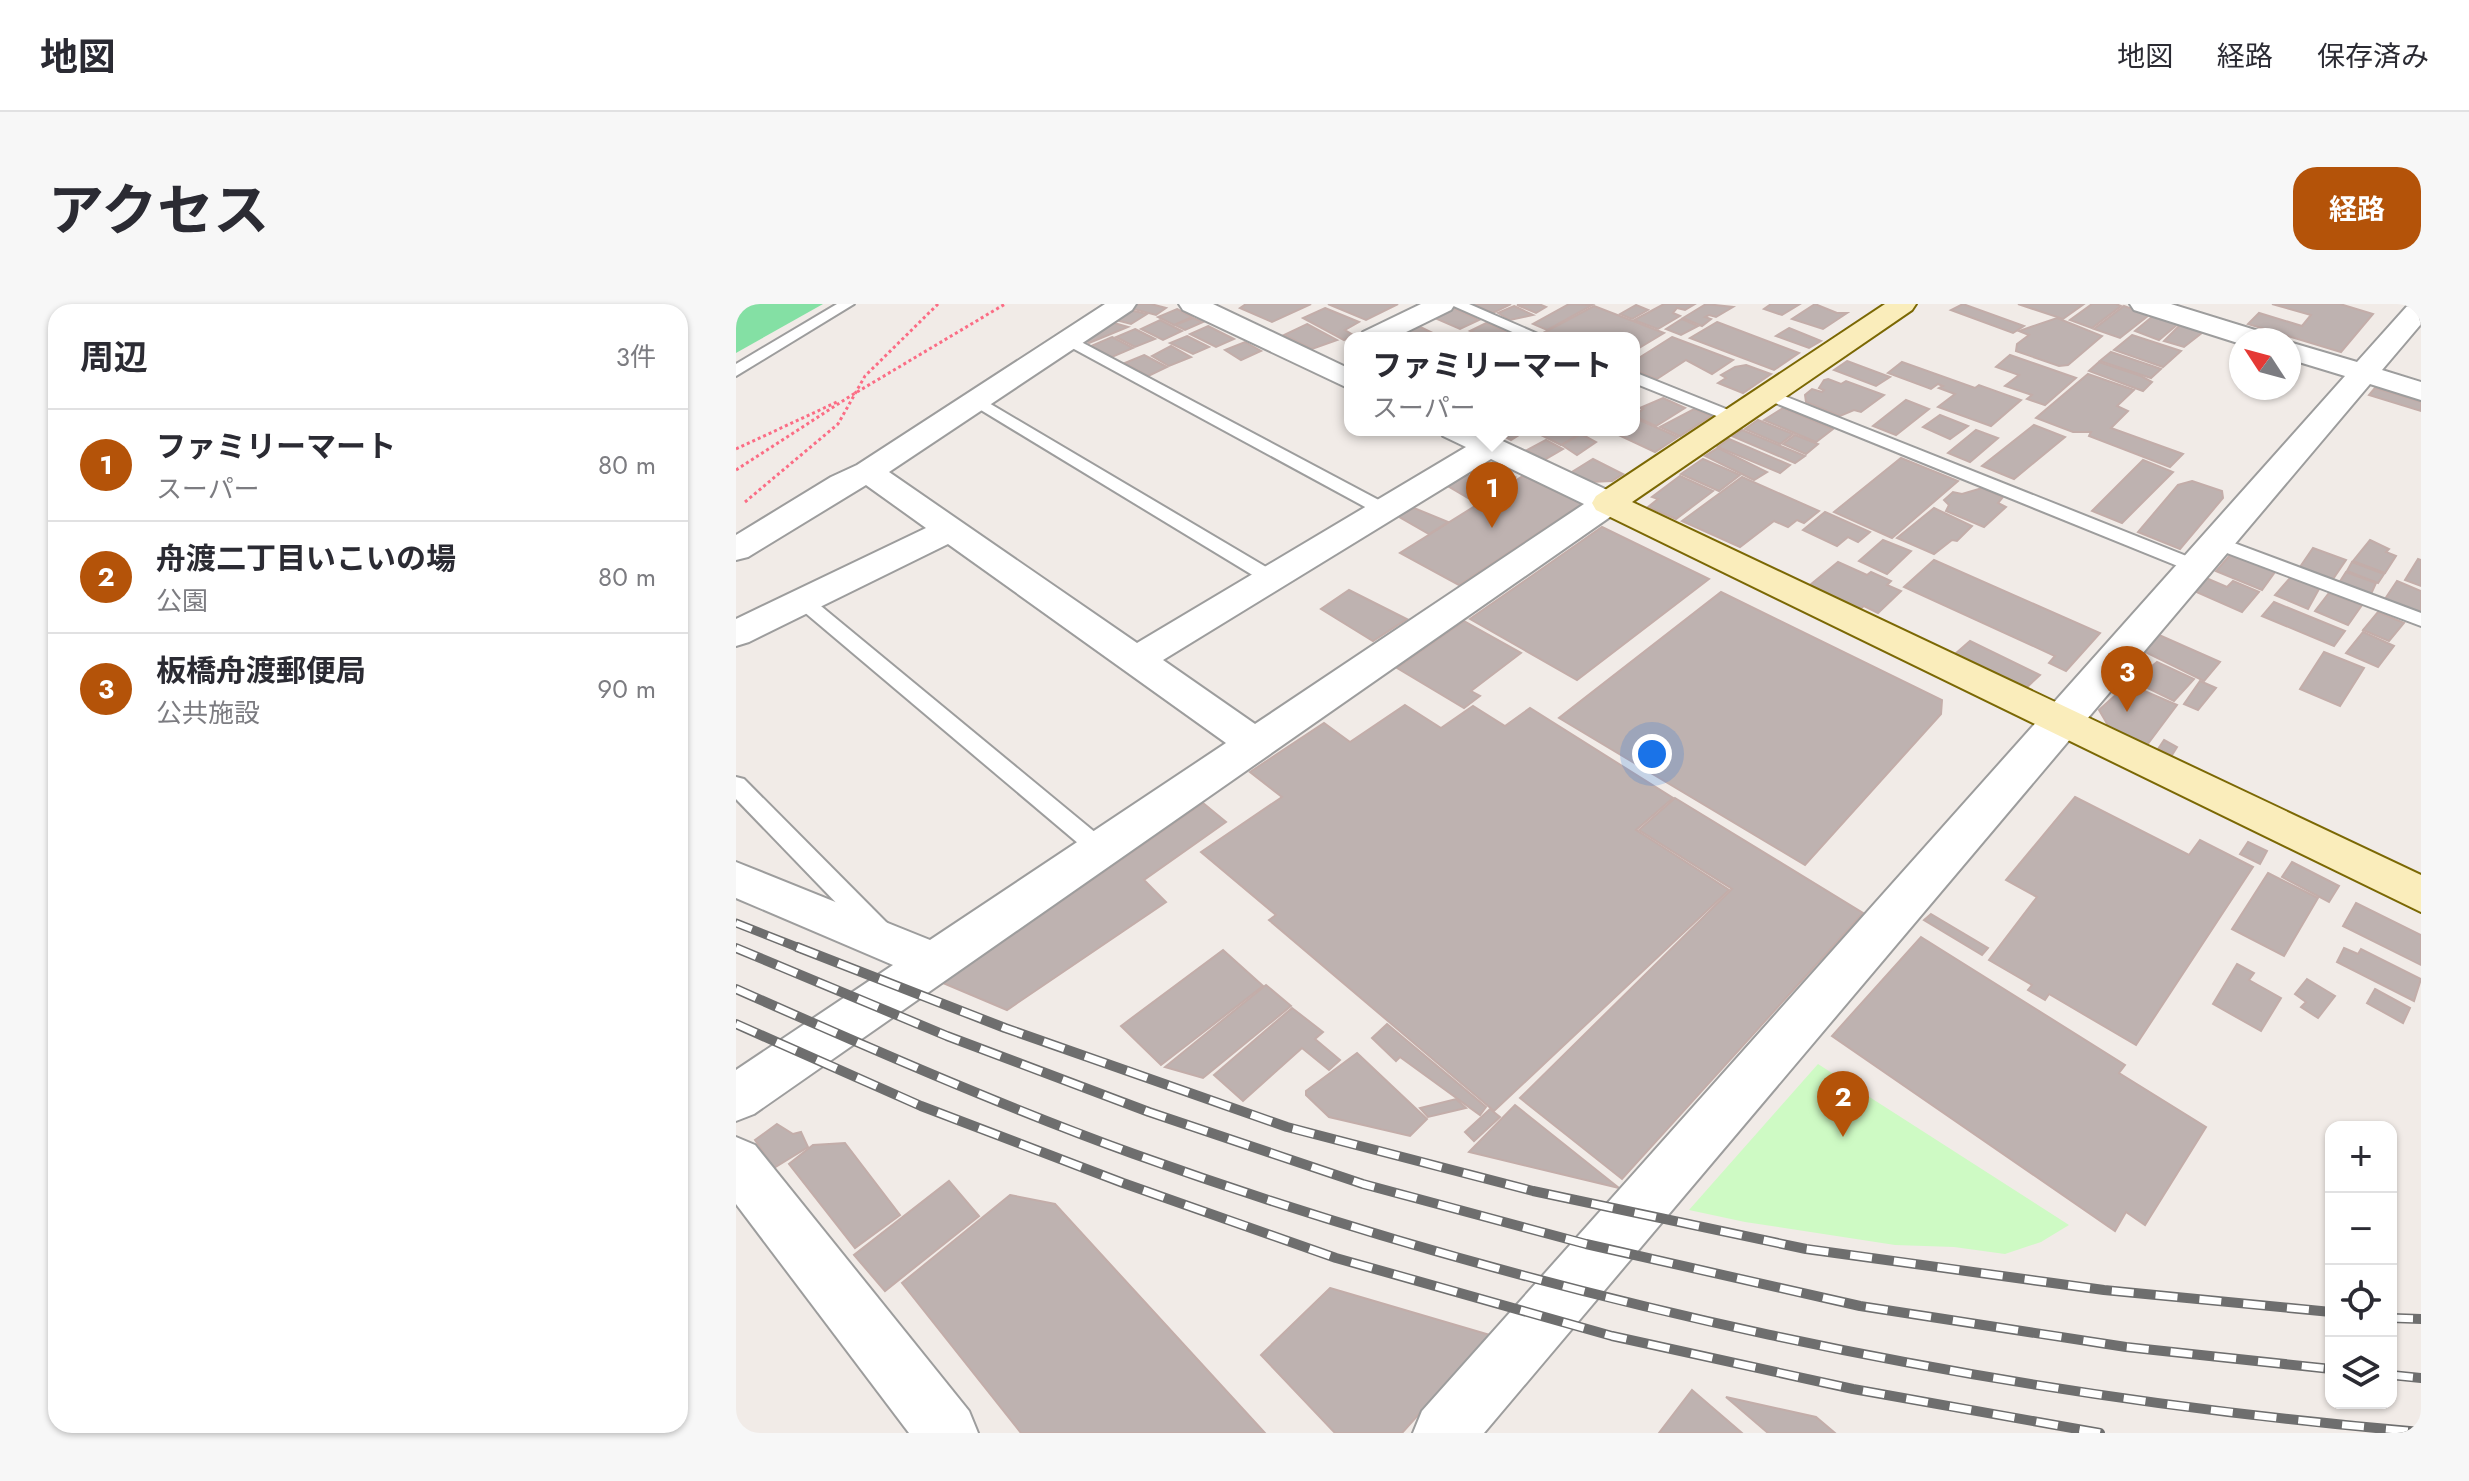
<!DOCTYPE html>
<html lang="ja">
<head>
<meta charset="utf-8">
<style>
  body { margin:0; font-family:Jost,"Noto Sans JP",sans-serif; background:#f7f7f7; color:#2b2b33 }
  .controls { position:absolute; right:24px; bottom:24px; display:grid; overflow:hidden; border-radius:16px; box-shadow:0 2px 6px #0004 }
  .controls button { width:72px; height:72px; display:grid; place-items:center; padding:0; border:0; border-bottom:2px solid #e1e1e2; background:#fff; color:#2b2b33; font:40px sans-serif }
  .compass { position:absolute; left:1493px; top:24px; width:72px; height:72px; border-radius:50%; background:#fff; box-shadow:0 2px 6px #0004; rotate:306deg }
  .you { position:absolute; left:916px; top:450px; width:28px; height:28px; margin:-20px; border:6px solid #fff; border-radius:50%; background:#1a73e8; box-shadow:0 0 0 12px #1a73e833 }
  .badge { display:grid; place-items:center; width:52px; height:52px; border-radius:50%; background:#b45309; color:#fff; font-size:26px; font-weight:700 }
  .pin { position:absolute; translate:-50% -66px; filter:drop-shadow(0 2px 4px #0008) }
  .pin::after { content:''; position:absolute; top:42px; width:28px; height:24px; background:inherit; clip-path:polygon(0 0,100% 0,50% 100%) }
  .popup { position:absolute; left:608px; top:28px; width:296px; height:104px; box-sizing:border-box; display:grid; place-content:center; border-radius:16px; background:#fff; filter:drop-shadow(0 2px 6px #0005); font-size:26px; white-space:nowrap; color:#7c7c81 }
  .popup b { font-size:30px; color:#2b2b33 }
  .popup::after { content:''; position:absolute; left:50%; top:100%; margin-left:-16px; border:16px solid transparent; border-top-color:#fff }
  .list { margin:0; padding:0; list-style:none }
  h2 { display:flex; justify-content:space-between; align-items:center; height:104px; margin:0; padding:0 32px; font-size:34px }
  h2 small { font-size:26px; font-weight:400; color:#7c7c81 }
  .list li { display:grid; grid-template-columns:52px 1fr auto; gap:24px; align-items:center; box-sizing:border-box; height:112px; padding:0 32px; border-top:2px solid #e1e1e2 }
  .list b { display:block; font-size:30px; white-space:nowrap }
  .list p { margin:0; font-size:26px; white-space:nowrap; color:#7c7c81 }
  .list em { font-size:26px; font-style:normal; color:#7c7c81 }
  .icon { flex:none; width:44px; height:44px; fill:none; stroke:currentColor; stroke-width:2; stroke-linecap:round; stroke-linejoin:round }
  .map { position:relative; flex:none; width:1685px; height:1129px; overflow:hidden; border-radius:24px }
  header { display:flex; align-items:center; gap:48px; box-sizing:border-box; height:112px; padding:0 40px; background:#fff; border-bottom:2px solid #e1e1e2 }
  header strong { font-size:38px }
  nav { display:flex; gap:44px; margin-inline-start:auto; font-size:28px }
  .intro { display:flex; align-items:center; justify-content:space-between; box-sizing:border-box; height:192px; padding:0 48px }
  h1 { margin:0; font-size:56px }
  .button { padding:20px 36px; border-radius:24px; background:#b45309; color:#fff; font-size:28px; font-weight:700 }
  main { display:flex; gap:48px; padding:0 48px }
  aside { flex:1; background:#fff; border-radius:24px; box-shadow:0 2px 6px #0004 }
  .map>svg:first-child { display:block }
  .park { fill:#cefac4 }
  .pitch { fill:#84e0a4 }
  .building { fill:#beb2b0; stroke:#c3ada9; stroke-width:2 }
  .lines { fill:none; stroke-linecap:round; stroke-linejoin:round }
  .lane-casing { stroke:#9d9d9d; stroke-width:4 }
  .street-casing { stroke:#9d9d9d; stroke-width:4 }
  .secondary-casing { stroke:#7b6804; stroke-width:4 }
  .path { stroke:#fb6d85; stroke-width:3; stroke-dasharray:3 3; stroke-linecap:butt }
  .lane { fill:#fff; fill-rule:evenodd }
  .street { fill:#fff; fill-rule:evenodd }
  .secondary { fill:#faedbb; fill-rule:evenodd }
  .rail-far1-casing { stroke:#6e6e6e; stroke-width:9 }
  .rail-casing { stroke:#6e6e6e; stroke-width:10 }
  .rail-far1 { stroke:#fff; stroke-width:6; stroke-dasharray:17; stroke-linecap:butt }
  .rail { stroke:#fff; stroke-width:7; stroke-dasharray:22; stroke-linecap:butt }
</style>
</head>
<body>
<header>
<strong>地図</strong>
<nav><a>地図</a><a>経路</a><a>保存済み</a></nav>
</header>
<div class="intro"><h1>アクセス</h1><a class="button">経路</a></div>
<main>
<aside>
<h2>周辺<small>3件</small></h2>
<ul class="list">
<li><span class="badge">1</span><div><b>ファミリーマート</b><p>スーパー</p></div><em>80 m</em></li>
<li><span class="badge">2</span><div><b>舟渡二丁目いこいの場</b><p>公園</p></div><em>80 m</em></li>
<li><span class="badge">3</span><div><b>板橋舟渡郵便局</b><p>公共施設</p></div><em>90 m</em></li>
</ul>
</aside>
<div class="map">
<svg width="1685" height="1129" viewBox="0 0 1685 1129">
  <rect width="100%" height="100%" fill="#f1ebe7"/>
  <polygon class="park" points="1082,760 1333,921 1305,938 1269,950 1218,943 1159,941 1009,918 953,906"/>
  <polygon class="pitch" points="0,0 87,0 0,49"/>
  <g class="building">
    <polygon points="401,0 415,0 430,4 420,11 394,4"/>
    <polygon points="510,0 575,0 536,18 504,4"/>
    <polygon points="592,0 662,0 630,16"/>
    <polygon points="737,0 775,0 757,9"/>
    <polygon points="803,0 810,3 800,9 781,1"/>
    <polygon points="833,0 856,1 811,26 797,20"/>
    <polygon points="928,0 959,0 949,6 941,4 937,9 944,12 922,25 898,16"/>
    <polygon points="970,0 997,3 980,13 973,11 969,13 975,15 966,22 947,14"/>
    <polygon points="1035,0 1064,0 1046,11 1028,5"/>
    <polygon points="1079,0 1101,9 1111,9 1087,25 1056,15"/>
    <polygon points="1227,0 1288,22 1277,29 1215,6"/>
    <polygon points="1282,0 1348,0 1327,15"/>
    <polygon points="1356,0 1380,0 1385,2 1356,24 1334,16"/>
    <polygon points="1536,0 1604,0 1637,10 1605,48 1512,20 1523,9 1566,22 1575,11"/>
    <polygon points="900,1 912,6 896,15 884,10"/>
    <polygon points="713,2 743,16 724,25 694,12"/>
    <polygon points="778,2 797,11 774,16 762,9"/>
    <polygon points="858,2 928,29 898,47 898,34 818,34 807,29"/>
    <polygon points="1388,2 1413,11 1384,34 1358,25"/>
    <polygon points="589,4 623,18 609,26 617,31 608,36 567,14"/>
    <polygon points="389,5 411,10 395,20 376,15"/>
    <polygon points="441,5 456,13 438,21 422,13"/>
    <polygon points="1417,12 1442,20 1423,36 1399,27"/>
    <polygon points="457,14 467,18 449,26 439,21"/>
    <polygon points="1321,14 1366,32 1332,61 1323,62 1280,47 1281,40 1293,31 1283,27"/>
    <polygon points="946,15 962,22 945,31 930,25"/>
    <polygon points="424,16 446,27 427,36 405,25"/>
    <polygon points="371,17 392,23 353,39 347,33"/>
    <polygon points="981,18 1063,49 1038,66 954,34"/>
    <polygon points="750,19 772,28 761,34 751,34 734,27"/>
    <polygon points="571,20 601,36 576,45 548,31"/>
    <polygon points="678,20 707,34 671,34 660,29"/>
    <polygon points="1445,20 1467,28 1448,43 1428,37"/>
    <polygon points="472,22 498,35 480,43 454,30"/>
    <polygon points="1053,24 1085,37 1073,44 1040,32"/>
    <polygon points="399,25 419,35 399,43 380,33"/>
    <polygon points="1396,31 1445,47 1427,63 1378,46"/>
    <polygon points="451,32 473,43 457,50 434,39"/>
    <polygon points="376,33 397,44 376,53 355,42"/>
    <polygon points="936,33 997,56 976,70 950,56 921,75 898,66 898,57"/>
    <polygon points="509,38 525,47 505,56 489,46"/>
    <polygon points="435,42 455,53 433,62 416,52"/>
    <polygon points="1375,48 1425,65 1415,74 1364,57"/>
    <polygon points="408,51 431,63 412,72 389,59"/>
    <polygon points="1274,51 1340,74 1309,101 1291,95 1296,91 1269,82 1283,71 1260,63"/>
    <polygon points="1111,57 1154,73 1140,82 1098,66"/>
    <polygon points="1166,58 1239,84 1243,81 1285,96 1255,122 1202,103 1219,90 1203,84 1207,82 1202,80 1195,85 1152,69"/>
    <polygon points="1363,58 1405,72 1416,78 1407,87 1353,67"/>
    <polygon points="1010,61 1035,70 1007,89 982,79 990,74 985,71 999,63"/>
    <polygon points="1352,70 1398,86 1381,102 1392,107 1375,124 1447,150 1434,163 1353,132 1355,128 1337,128 1300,114"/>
    <polygon points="1092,75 1105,80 1110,77 1148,91 1125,108 1118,106 1104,112 1070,98 1069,91 1076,85 1086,88 1088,86 1083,84 1088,76"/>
    <polygon points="1639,84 1685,98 1685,107 1633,91"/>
    <polygon points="927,94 949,104 920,122 898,112 907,105 904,104"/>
    <polygon points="1170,96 1193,105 1160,131 1137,122"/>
    <polygon points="1047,104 1097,125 1080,138 1028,116"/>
    <polygon points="958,105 975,112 944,132 924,123"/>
    <polygon points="1204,111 1232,122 1214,135 1187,123"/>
    <polygon points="899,114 942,133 919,148 876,128 898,126"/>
    <polygon points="1022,116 1057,130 1044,140 1009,125"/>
    <polygon points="1298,121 1329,133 1278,175 1246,162"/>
    <polygon points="766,126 791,126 775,136 762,129"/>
    <polygon points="807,126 835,126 843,130 825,141 801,129"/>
    <polygon points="1006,126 1069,152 1059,159 996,132"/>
    <polygon points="1240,126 1262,134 1234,158 1212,149"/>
    <polygon points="845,130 860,138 841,151 826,141"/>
    <polygon points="1059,131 1082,140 1070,150 1047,140"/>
    <polygon points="993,135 1054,161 1044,169 982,143"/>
    <polygon points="810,136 827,145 808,156 791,146"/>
    <polygon points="982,144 1031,168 1018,176 969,152"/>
    <polygon points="1165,154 1222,177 1156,234 1098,208"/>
    <polygon points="857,155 887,170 876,177 854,178 836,168"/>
    <polygon points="967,155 1004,171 983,187 945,170"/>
    <polygon points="1407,156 1437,168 1386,219 1356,207"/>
    <polygon points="755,160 779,173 760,183 734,169"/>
    <polygon points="730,170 758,187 739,198 710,181"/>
    <polygon points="787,172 846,200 723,281 664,249"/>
    <polygon points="944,172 977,187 940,215 912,203 922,195 916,193"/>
    <polygon points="1006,173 1083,207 1068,219 1061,216 1052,223 1038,217 1004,243 946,217"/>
    <polygon points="1456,177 1486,187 1487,194 1444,245 1402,228 1442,181"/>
    <polygon points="1246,184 1267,193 1262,199 1270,203 1248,223 1210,207 1213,201 1208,196 1217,188 1226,190"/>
    <polygon points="678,204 712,218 693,230 658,210 666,210"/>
    <polygon points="1198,204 1236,222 1221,237 1216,236 1198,250 1161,234"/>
    <polygon points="1089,208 1134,228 1122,238 1112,233 1101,242 1067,226"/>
    <polygon points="866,223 973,275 841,376 734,315"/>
    <polygon points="1147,236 1175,247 1151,270 1123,257"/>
    <polygon points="1634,236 1653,245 1650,248 1660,252 1649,269 1617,257"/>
    <polygon points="1577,244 1610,256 1597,275 1564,263"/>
    <polygon points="1494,251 1539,268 1526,286 1480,267"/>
    <polygon points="1682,255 1685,256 1685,282 1669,276"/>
    <polygon points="1198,256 1364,329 1330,367 1313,359 1319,352 1168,283"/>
    <polygon points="1102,258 1131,271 1135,268 1155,277 1151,281 1165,287 1142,309 1128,302 1124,305 1074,281"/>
    <polygon points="1616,258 1648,270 1642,279 1611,267"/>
    <polygon points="1610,268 1640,279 1635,290 1603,279"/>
    <polygon points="1555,273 1583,285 1572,305 1539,291"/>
    <polygon points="1470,274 1491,283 1497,277 1523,288 1506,308 1458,287"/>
    <polygon points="1661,277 1685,287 1685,309 1649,295"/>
    <polygon points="613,286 671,315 637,337 585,305"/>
    <polygon points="985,288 1206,396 1205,410 1069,561 823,414"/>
    <polygon points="1593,289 1626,301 1612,321 1579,307"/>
    <polygon points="1538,298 1609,327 1598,342 1526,312"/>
    <polygon points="1642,308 1668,319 1653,337 1627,326"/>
    <polygon points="728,317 785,349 735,387 744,392 728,404 661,364"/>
    <polygon points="1627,328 1658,342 1642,363 1610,349"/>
    <polygon points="1423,331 1484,358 1468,377 1409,348"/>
    <polygon points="1234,337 1304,371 1289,385 1219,350"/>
    <polygon points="1588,348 1628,364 1604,402 1564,385"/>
    <polygon points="1407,358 1416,362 1421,358 1458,375 1438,397 1391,374"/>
    <polygon points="1464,377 1480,384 1462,406 1448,400"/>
    <polygon points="1392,380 1441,401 1411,441 1373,423 1363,406"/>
    <polygon points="669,401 705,424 737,402 769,422 794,404 937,494 900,526 993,586 758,807 533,616 540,611 465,548 546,493 514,468 588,419 614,438"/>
    <polygon points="1428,436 1441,443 1436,451 1422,445"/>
    <polygon points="1339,493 1453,551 1464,536 1517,563 1400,741 1313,690 1309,696 1292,686 1296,681 1253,656 1301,593 1270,576"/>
    <polygon points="939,494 1127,609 886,875 784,794 996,585 903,526"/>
    <polygon points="467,499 490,518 408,576 430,598 271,706 207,679"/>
    <polygon points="1512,538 1531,547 1524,560 1504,550"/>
    <polygon points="1556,558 1603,582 1593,598 1546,573"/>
    <polygon points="1532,569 1582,594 1548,652 1496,625"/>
    <polygon points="1620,599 1685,631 1685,661 1607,622"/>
    <polygon points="1195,610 1252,644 1246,651 1188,616"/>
    <polygon points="1185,633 1389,761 1383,769 1470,823 1409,921 1390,908 1379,927 1096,732"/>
    <polygon points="1608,644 1622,650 1625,645 1685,675 1678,697 1601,658"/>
    <polygon points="487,646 527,682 425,761 385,722"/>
    <polygon points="1501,660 1518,669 1513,676 1545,694 1525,727 1477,700"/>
    <polygon points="1571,675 1599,692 1582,714 1565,703 1570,698 1559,690"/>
    <polygon points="530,681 555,702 467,774 429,763"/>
    <polygon points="1639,685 1674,704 1667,719 1631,699"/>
    <polygon points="556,704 587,728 579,735 604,756 593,766 566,744 507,797 478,771"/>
    <polygon points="651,720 750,803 744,811 664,753 660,757 636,734"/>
    <polygon points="621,749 691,815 674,832 593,813 570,791 570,787"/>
    <polygon points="720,795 730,804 692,813 684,804"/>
    <polygon points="779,801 883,884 733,848"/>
    <polygon points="754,805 764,813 738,837 729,828"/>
    <polygon points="41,820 57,830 65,828 72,843 38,864 19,836"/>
    <polygon points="109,839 164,911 119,944 53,860 77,841"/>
    <polygon points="213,877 243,912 149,987 118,951"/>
    <polygon points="274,891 319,900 529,1129 285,1129 166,979"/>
    <polygon points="594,984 754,1031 666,1129 599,1129 525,1051"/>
    <polygon points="956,1086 1006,1129 923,1129"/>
    <polygon points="990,1093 1080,1113 1099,1129 1032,1129"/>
  </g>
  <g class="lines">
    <defs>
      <g id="lane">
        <polygon points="101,0 118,0 0,72 0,60"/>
        <polygon points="713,0 733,0 811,34 790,34"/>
        <polygon points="332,31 654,202 657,206 654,210 642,210 327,39 324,36"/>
        <polygon points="898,68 1005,111 1007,114 1005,117 993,117 898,79"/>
        <polygon points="1033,86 1468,259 1470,263 1461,269 1454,267 1027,94 1027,88"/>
        <polygon points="241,92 542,270 545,274 535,280 528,278 235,100 233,97"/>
        <polygon points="1482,233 1685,309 1685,322 1475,243 1473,239"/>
        <polygon points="67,291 74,293 372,539 376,545 372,551 364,554 356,551 60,301 57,297"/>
        <polygon points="0,473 8,475 156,624 160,631 156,638 147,641 138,638 0,495"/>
      </g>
      <g id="street">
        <path d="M369 0H400L396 6 153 168 401 339 730 143 707 132 703 126H743L884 192 888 199 884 206 18 810 0 817V766L157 661 0 594V558L194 636 490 439 212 240 13 338 0 342V315L190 224 130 181 12 253 0 256V231L95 173 121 161ZM755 155 848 200 519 420 427 356Z"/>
        <polygon points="443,0 477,0 614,65 614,85 447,6"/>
        <polygon points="685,0 719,0 715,6 658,34 623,34 627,28"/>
        <polygon points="1394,0 1435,0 1532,30 1536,36 1505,36 1505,40 1398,6"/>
        <polygon points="1673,0 1685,0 1685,20 1646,66 1685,78 1685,96 1634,80 748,1129 677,1129 686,1107 1609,72 1553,55 1553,38 1621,58"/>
        <polygon points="0,833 19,841 233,1107 242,1129 173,1129 0,900"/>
      </g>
      <polygon id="secondary" points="1149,0 1180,0 1176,6 896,198 1685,571 1685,608 860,206 856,199 860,192"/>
    </defs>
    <use href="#lane" class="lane-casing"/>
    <use href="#street" class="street-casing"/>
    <use href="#secondary" class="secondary-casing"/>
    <g class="path">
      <polyline points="0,145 101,98"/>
      <polyline points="0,166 116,91 269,0"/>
      <polyline points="9,198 102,120 129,72 202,0"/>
    </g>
    <use href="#lane" class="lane"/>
    <use href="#street" class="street"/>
    <use href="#secondary" class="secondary"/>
    <defs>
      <polyline id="rail-far1" points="0,619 66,645"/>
      <g id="rail">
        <polyline points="61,643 269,724 551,823 797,887 1070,945 1368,986 1595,1008"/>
        <polyline points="0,644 211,732 413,808 627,880 850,940 1124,1002 1390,1043 1595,1065"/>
        <path d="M0 685C131 743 263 801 398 850 811 998 1248 1091 1685 1128"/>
        <polyline points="0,720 185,802 387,879 600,954 876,1032 1117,1085 1364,1129"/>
        <polyline points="1655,1014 1685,1015"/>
        <polyline points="1655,1071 1685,1074"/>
      </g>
    </defs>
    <use href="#rail-far1" class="rail-far1-casing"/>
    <use href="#rail" class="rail-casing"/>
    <use href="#rail-far1" class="rail-far1"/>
    <use href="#rail" class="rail"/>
  </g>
</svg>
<div class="controls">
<button>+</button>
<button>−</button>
<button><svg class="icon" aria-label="locate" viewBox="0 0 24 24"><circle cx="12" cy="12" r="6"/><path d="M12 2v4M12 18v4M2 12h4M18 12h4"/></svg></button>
<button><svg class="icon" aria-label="layers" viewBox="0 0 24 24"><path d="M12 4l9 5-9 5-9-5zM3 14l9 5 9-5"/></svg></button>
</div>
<svg class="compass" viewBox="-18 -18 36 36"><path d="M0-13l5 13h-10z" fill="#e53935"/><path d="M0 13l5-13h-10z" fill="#7c7c81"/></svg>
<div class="you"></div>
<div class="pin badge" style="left:756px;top:224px">1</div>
<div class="popup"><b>ファミリーマート</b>スーパー</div>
<div class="pin badge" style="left:1107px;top:833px">2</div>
<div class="pin badge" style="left:1391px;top:408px">3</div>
</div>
</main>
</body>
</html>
